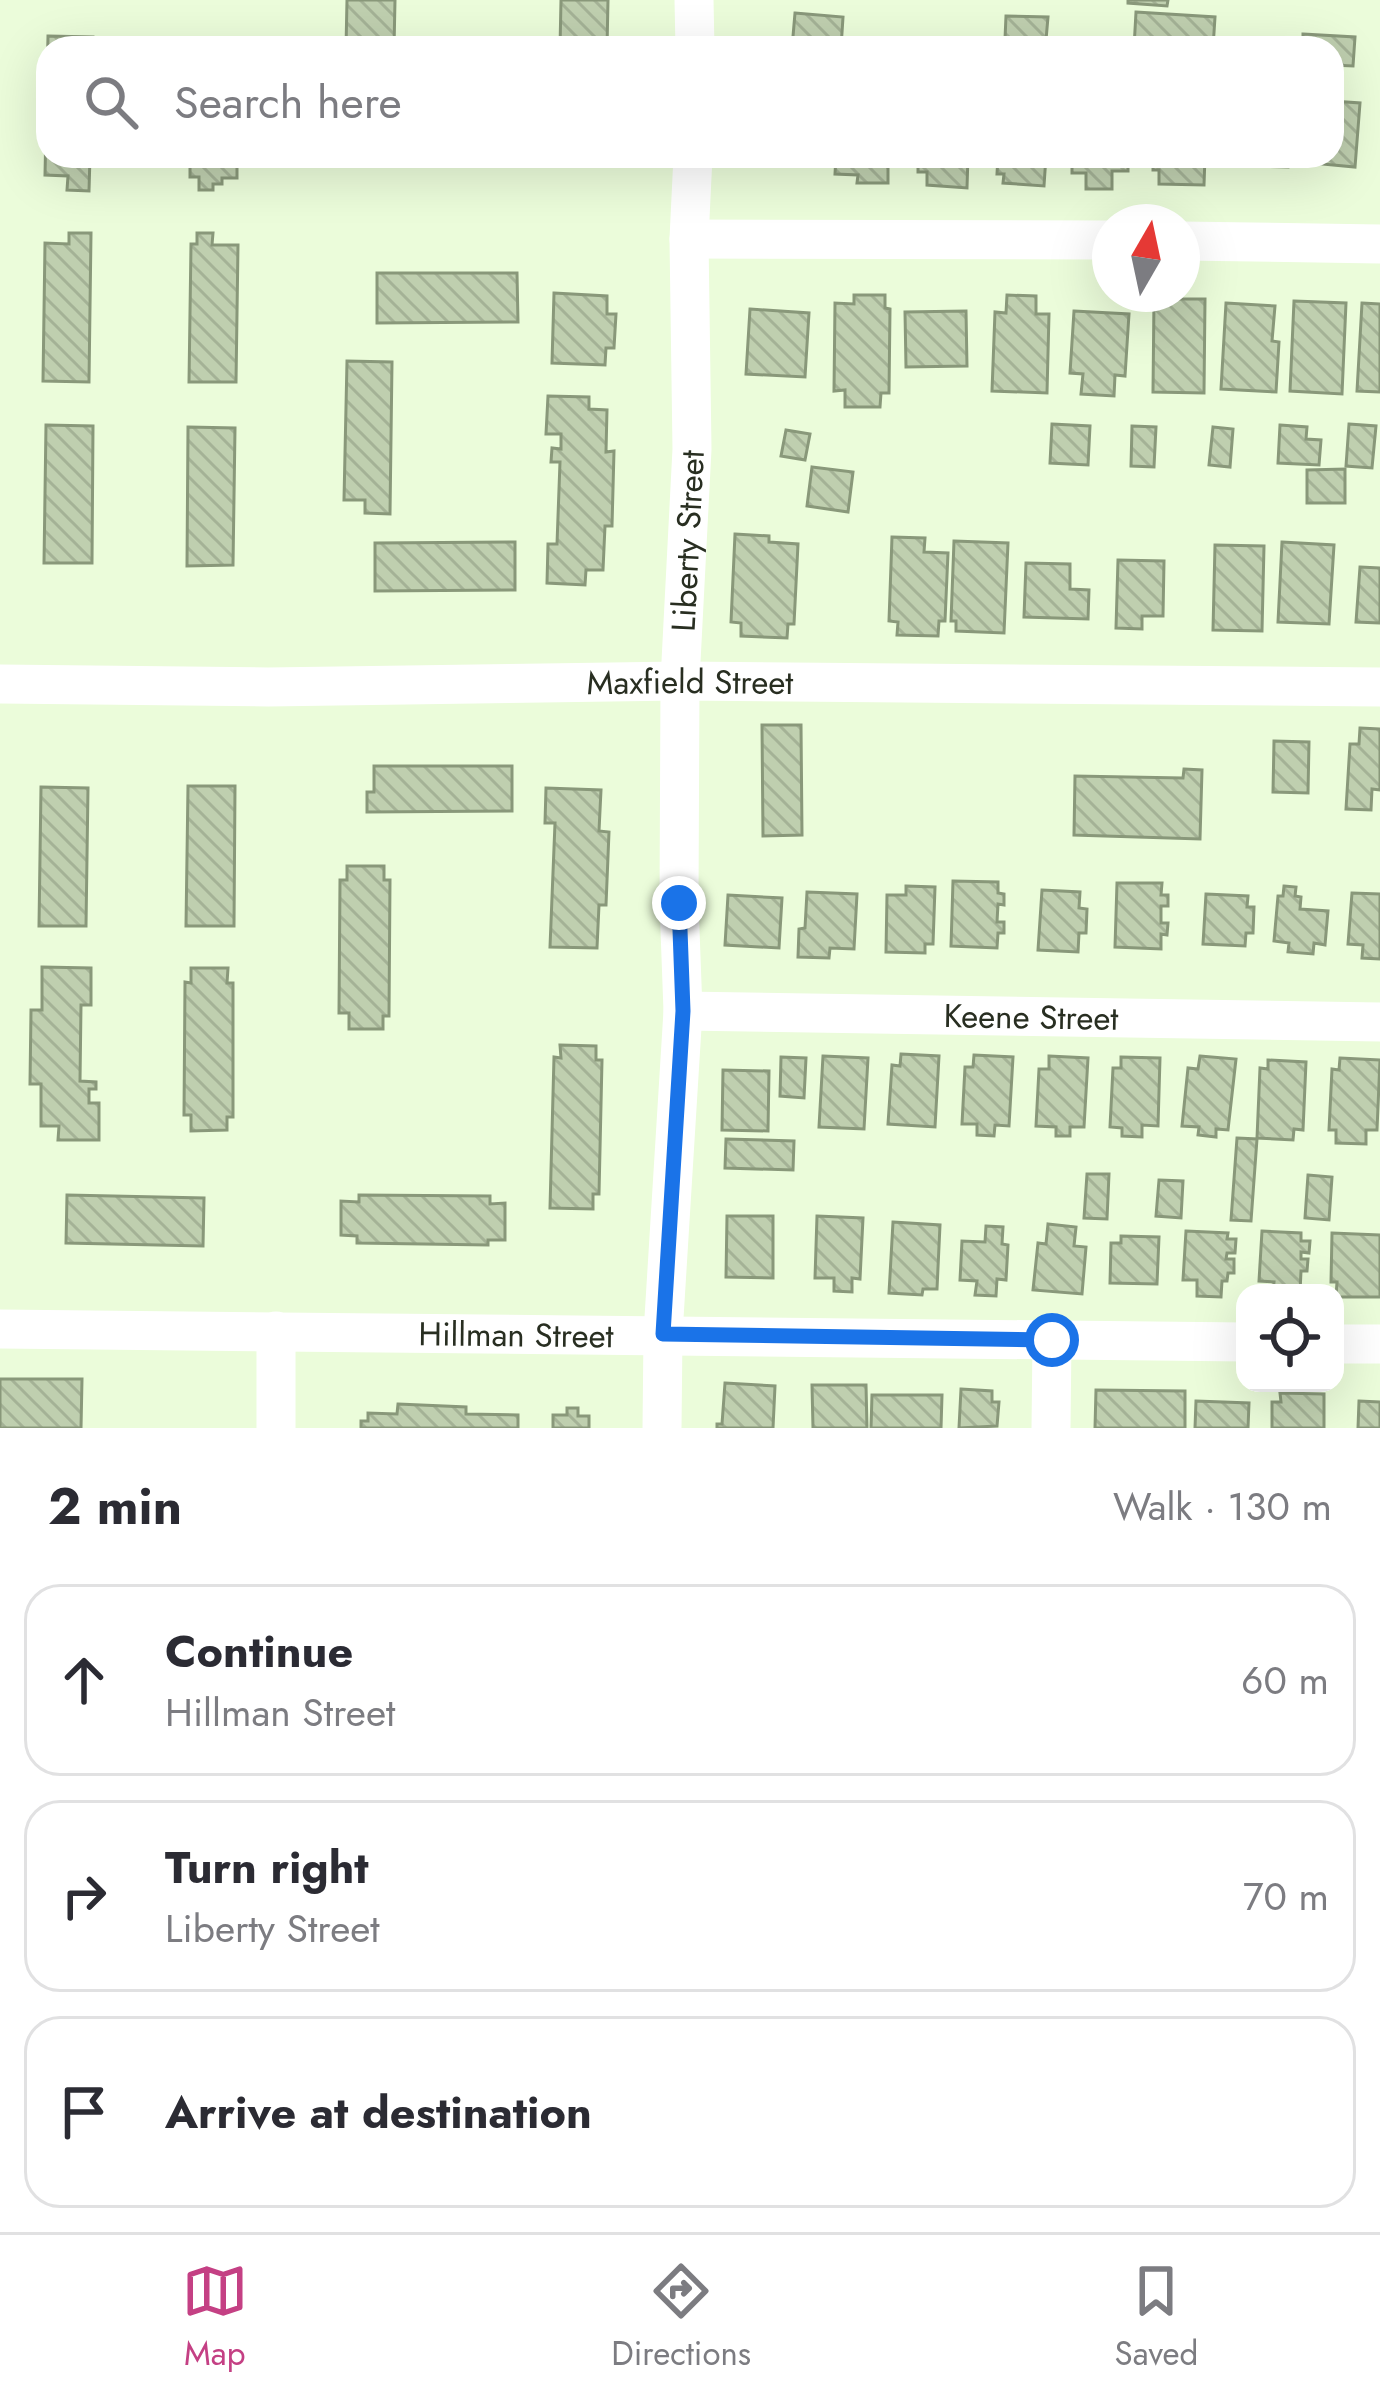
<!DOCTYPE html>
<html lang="en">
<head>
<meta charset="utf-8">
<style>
  body { margin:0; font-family:Jost,sans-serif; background:#f2f2f3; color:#2b2b33 }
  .controls { position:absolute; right:36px; bottom:36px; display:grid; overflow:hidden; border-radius:24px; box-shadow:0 12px 48px #0002 }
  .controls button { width:108px; height:108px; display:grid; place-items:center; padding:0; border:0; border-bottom:3px solid #e1e1e2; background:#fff; color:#2b2b33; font:60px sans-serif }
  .compass { position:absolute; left:1092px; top:204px; width:108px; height:108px; border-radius:50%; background:#fff; box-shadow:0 12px 48px #0002; rotate:9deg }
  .stop { position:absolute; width:36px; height:36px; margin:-27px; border:9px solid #1a73e8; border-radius:50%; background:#fff }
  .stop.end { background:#1a73e8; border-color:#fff; box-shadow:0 3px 12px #0008 }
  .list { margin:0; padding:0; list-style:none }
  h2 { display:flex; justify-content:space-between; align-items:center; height:156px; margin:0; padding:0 48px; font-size:51px }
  h2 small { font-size:39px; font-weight:400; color:#7c7c81 }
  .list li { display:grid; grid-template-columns:78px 1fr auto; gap:36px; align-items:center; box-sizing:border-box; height:192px; margin:0 24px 24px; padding:0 24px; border:3px solid #e1e1e2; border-radius:36px }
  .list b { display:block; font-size:45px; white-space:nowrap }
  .list p { margin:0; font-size:39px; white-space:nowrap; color:#7c7c81 }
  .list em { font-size:39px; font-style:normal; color:#7c7c81 }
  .icon { flex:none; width:66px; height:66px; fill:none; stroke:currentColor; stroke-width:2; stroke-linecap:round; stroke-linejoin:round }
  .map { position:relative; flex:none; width:1380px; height:1428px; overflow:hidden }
  .search { position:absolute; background:#fff; box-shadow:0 12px 48px #0002; left:36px; right:36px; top:36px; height:132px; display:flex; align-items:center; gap:30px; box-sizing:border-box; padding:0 42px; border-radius:36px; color:#7c7c81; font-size:45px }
  .sheet { height:804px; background:#fff }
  nav { display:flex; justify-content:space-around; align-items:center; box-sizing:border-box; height:168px; border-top:3px solid #e1e1e2; background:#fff; font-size:33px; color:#7c7c81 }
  nav a { display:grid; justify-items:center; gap:6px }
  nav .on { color:#c44084 }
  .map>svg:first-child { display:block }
  .building { fill:url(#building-back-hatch); stroke:#89987a; stroke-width:3 }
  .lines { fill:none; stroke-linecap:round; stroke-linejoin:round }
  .street { stroke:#fff; stroke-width:39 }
  .route { stroke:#1a73e8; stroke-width:15 }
  .labels { text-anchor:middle; stroke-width:12; stroke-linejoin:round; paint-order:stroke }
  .street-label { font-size:33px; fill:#282e21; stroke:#fff }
</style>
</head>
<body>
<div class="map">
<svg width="1380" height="1428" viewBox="0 0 1380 1428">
  <defs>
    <pattern id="building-back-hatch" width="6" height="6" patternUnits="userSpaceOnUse" patternTransform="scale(3)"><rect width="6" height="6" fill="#bfcfaf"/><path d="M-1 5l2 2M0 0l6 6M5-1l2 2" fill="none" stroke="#a4b296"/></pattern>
  </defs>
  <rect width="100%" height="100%" fill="#ebfcda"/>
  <g class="building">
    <polygon points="347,0 395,0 394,48 346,48"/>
    <polygon points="561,0 608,0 607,48 560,48"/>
    <polygon points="1128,0 1168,0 1167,6 1128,3"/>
    <polygon points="1136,12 1215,17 1213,48 1134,48"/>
    <polygon points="795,13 843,17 841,48 792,48"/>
    <polygon points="1006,16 1048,17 1046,40 1005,39"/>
    <polygon points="1303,34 1355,37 1353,66 1332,65 1332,48 1303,48"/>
    <polygon points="48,36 93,37 93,48 48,48 48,156 90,156 89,191 67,190 68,176 45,175"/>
    <polygon points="238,38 238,48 192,48 192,39"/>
    <polygon points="1332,101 1360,103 1355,167 1311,163 1311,156 1332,156"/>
    <polygon points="190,156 237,156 237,178 222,178 222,184 213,184 213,190 199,190 199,177 190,177"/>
    <polygon points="836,156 888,156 888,183 857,183 858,175 835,174"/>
    <polygon points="918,156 968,156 967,188 927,185 927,172 918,172"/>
    <polygon points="998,156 1046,156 1044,186 1003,183 1004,174 997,174"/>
    <polygon points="1072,156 1128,156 1128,171 1112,171 1112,189 1086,189 1086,173 1072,173"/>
    <polygon points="1153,156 1205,156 1204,185 1159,184 1159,170 1153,170"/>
    <polygon points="1226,156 1289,156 1288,167 1226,165"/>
    <polygon points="69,233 91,233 89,382 43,381 45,243 69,244"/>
    <polygon points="197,233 213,233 212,245 238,245 236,382 189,382 191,244 197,244"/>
    <polygon points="377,273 517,273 518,322 377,323"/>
    <polygon points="554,293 607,296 607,314 616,314 614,348 606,348 605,365 552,363"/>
    <polygon points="854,295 885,295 885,308 890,309 889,393 881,393 880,407 845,407 845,390 834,391 835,303 854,304"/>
    <polygon points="1007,295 1036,296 1036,314 1049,314 1047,393 992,391 995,312 1006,313"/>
    <polygon points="1154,299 1205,299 1204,393 1153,392"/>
    <polygon points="1294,301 1346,303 1342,394 1290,391"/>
    <polygon points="1226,303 1275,306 1272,341 1279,342 1276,392 1221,389"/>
    <polygon points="1362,303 1380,304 1380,392 1357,391"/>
    <polygon points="750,309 809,313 805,377 746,374"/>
    <polygon points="966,311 967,366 906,367 905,312"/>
    <polygon points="1074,311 1129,314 1125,376 1115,375 1114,396 1081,394 1083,374 1070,373"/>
    <polygon points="347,361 392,362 390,514 365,513 365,500 344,500"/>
    <polygon points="548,396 589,397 589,409 607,410 606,452 614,451 612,526 605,526 603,570 586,570 585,585 547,583 548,544 557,544 560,462 551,462 552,448 561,449 561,434 546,434"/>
    <polygon points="1052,424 1090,426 1088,465 1050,463"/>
    <polygon points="1349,424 1376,426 1372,468 1346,466"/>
    <polygon points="46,425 93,426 92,563 44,563"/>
    <polygon points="1280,425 1307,427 1306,439 1321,440 1319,465 1278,463"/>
    <polygon points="1132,426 1156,427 1154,467 1131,466"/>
    <polygon points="188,427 235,428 233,565 187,566"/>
    <polygon points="1213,427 1233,429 1230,467 1209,465"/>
    <polygon points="786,430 810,434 805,460 781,456"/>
    <polygon points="812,467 853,472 848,512 807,506"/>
    <polygon points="1345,469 1345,503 1307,503 1307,470"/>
    <polygon points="735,534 769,536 769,542 798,544 794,624 788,624 787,638 741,636 741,623 731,622"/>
    <polygon points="892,537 925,538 924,552 948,553 945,621 939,621 938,636 897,635 898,622 889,621"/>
    <polygon points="954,541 1008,543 1004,633 956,631 956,621 951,621"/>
    <polygon points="515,542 515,590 375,591 375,543"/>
    <polygon points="1282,542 1334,545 1329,624 1278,622"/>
    <polygon points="1215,545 1264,546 1262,631 1213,630"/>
    <polygon points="1118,560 1164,561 1163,616 1142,616 1142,629 1116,628"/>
    <polygon points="1026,563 1070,564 1070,589 1089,590 1088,619 1024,617"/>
    <polygon points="1360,567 1380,568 1380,623 1356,622"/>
    <polygon points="762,725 801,725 802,835 763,836"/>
    <polygon points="1360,728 1380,729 1380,790 1372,789 1371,810 1346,809 1350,744 1359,744"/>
    <polygon points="1274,741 1309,742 1308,793 1273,792"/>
    <polygon points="374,766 512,766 512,811 367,812 367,792 374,792"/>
    <polygon points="1184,769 1202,770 1200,839 1074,835 1075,776 1183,778"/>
    <polygon points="188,786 235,786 234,926 186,926"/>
    <polygon points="41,787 88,788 86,926 39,926"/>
    <polygon points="546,788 601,790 599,831 609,832 606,905 599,905 597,948 550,947 555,823 545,823"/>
    <polygon points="347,866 384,866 384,880 390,880 389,1016 383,1016 383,1029 349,1029 349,1013 339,1013 340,880 347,880"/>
    <polygon points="953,881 998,882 998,893 1004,894 1004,905 998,904 997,922 1004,922 1004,933 998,933 997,948 951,946"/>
    <polygon points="1117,883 1162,883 1161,895 1168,895 1168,906 1161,906 1161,923 1168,923 1167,935 1161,934 1161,949 1115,947"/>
    <polygon points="906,886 935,887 933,944 925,944 925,953 886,952 887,895 906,895"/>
    <polygon points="1284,886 1296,887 1295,896 1301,897 1300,909 1328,911 1325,945 1314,943 1313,954 1288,952 1289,943 1274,941 1278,896 1283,896"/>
    <polygon points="1042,890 1080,892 1079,908 1087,909 1086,933 1079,933 1078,952 1038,950"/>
    <polygon points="807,892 857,894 854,949 830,948 829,958 798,957 799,929 805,928"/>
    <polygon points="1352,893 1380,894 1380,959 1362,958 1363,945 1348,944"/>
    <polygon points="1206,894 1248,896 1247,907 1254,907 1253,933 1246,933 1245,946 1203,944"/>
    <polygon points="728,895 782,898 779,948 725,945"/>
    <polygon points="42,967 91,968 91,1005 81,1005 80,1081 96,1082 96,1089 89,1089 89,1103 99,1103 99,1140 58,1140 59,1126 41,1126 41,1084 30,1084 31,1010 42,1010"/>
    <polygon points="191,968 228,968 227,983 233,983 233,1117 227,1117 227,1130 191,1131 191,1115 184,1115 185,982 191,983"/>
    <polygon points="560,1045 596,1046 596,1060 602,1060 599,1194 593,1194 593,1209 550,1208 554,1057 561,1058"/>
    <polygon points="901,1054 939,1056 935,1127 888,1124 892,1065 900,1066"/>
    <polygon points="974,1055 1013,1057 1009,1126 995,1125 994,1136 977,1135 977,1124 962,1124 965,1067 973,1067"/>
    <polygon points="823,1056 868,1058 864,1129 819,1127"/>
    <polygon points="1049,1056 1088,1058 1084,1127 1070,1127 1070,1136 1056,1136 1056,1127 1036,1126 1039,1069 1049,1069"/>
    <polygon points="1200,1056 1236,1059 1228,1130 1216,1129 1216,1137 1198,1135 1199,1127 1182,1126 1188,1068 1198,1069"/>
    <polygon points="781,1057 806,1058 804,1098 780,1096"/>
    <polygon points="1121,1057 1160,1058 1158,1126 1142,1125 1142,1137 1122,1136 1122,1128 1110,1127 1113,1068 1121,1068"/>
    <polygon points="1340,1058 1380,1060 1377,1130 1366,1130 1366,1144 1336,1143 1336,1130 1329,1130 1332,1069 1339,1070"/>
    <polygon points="1268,1060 1306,1062 1303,1130 1294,1129 1293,1140 1257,1138 1260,1068 1268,1069"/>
    <polygon points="723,1070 769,1071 768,1131 722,1130"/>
    <polygon points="1237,1138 1257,1139 1251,1221 1231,1220"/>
    <polygon points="726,1139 794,1141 793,1170 725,1168"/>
    <polygon points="1087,1174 1109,1174 1107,1219 1084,1218"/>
    <polygon points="1308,1175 1332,1177 1329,1220 1305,1218"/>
    <polygon points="1159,1180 1183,1181 1181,1218 1156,1216"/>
    <polygon points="67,1195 204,1198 203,1246 66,1243"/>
    <polygon points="359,1195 490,1196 490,1204 505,1203 505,1240 488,1240 488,1245 357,1243 357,1236 341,1235 341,1201 359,1202"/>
    <polygon points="727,1216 773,1216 773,1278 726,1277"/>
    <polygon points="817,1216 863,1218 860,1279 852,1278 852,1292 834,1291 834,1278 815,1278"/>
    <polygon points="893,1222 940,1225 937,1289 923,1289 922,1295 889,1293"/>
    <polygon points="1048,1224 1076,1227 1074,1246 1086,1247 1082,1294 1033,1290 1038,1243 1046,1244"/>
    <polygon points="986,1226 1003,1227 1002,1244 1008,1245 1006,1280 997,1279 996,1296 975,1295 977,1281 960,1280 962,1241 985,1242"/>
    <polygon points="1186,1231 1228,1233 1227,1239 1236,1239 1235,1253 1227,1253 1226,1259 1234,1259 1234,1273 1228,1273 1227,1281 1222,1281 1221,1297 1197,1296 1197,1280 1183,1280"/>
    <polygon points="1262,1231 1301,1233 1301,1241 1310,1241 1309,1253 1301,1252 1301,1259 1308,1259 1307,1271 1301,1271 1300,1293 1273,1293 1274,1282 1259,1281"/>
    <polygon points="1332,1233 1380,1235 1380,1297 1336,1297 1337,1282 1331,1282"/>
    <polygon points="1121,1236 1159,1237 1157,1284 1110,1283 1111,1243 1121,1243"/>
    <polygon points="0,1379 82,1379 81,1428 0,1428"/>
    <polygon points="725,1383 775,1386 773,1428 717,1428 717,1424 722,1424"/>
    <polygon points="812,1385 866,1385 867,1428 813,1428"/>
    <polygon points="961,1389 992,1391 992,1402 999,1402 997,1426 959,1428"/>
    <polygon points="1096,1390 1185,1391 1185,1428 1095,1428"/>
    <polygon points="1280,1393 1324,1394 1324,1428 1272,1428 1272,1402 1281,1402"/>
    <polygon points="872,1395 942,1395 941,1428 871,1428"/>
    <polygon points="1196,1401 1249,1403 1248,1428 1195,1428"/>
    <polygon points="1359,1401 1380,1402 1380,1428 1358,1428"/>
    <polygon points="398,1404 466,1407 466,1414 518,1415 518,1428 361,1428 361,1421 368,1421 368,1413 397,1414"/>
    <polygon points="567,1408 578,1408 578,1416 589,1416 589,1428 553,1428 553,1415 567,1415"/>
  </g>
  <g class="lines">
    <g class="street">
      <polyline points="694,0 695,48"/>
      <polyline points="689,239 1110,240"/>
      <polyline points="1182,241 1380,244"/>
      <path id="s1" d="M0 684 268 687 680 681 1380 687"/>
      <path id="s2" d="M683 1011 1380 1022"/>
      <path id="s3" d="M0 1329 1245 1342"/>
      <polyline points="276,1331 276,1428"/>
      <polyline points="1335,1344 1380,1344"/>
      <path id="s4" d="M662 1428 663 1334 683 1011 679 903 680 681 692 449 689 239 693 156"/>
      <polyline points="1051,1428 1052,1340"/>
    </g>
  </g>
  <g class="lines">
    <polyline class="route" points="679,903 683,1011 663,1334 1052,1340"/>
  </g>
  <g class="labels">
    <g class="street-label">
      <text dy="12" stroke="none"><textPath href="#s4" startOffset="888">Liberty Street</textPath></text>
      <text dy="12" stroke="none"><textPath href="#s1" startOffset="690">Maxfield Street</textPath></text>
      <text dy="12" stroke="none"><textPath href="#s2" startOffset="348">Keene Street</textPath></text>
      <text dy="12" stroke="none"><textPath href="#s3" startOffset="516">Hillman Street</textPath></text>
    </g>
  </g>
</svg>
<div class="controls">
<button><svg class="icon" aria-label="locate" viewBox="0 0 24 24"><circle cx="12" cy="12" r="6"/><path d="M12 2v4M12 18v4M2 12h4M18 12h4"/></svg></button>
</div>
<svg class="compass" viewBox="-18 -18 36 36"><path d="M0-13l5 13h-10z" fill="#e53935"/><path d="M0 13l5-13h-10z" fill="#7c7c81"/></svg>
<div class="stop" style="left:1052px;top:1340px"></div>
<div class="stop end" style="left:679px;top:903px"></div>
<div class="search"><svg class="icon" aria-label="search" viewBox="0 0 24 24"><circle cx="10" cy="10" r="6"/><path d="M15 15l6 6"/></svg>Search here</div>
</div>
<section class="sheet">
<h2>2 min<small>Walk · 130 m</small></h2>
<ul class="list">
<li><svg class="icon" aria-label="ahead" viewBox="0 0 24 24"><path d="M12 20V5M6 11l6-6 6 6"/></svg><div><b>Continue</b><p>Hillman Street</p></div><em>60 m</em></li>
<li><svg class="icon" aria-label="right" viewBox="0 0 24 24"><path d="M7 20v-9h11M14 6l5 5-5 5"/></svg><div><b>Turn right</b><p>Liberty Street</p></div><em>70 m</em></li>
<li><svg class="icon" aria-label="arrive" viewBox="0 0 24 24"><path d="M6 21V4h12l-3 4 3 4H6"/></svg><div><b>Arrive at destination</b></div></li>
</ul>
</section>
<nav>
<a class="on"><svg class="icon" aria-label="map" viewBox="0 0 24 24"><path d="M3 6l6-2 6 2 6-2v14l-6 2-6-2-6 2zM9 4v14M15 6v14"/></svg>Map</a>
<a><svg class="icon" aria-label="directions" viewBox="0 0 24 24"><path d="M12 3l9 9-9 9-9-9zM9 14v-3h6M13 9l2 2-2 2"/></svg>Directions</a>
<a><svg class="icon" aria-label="saved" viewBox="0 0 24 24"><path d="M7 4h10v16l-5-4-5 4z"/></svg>Saved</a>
</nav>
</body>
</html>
